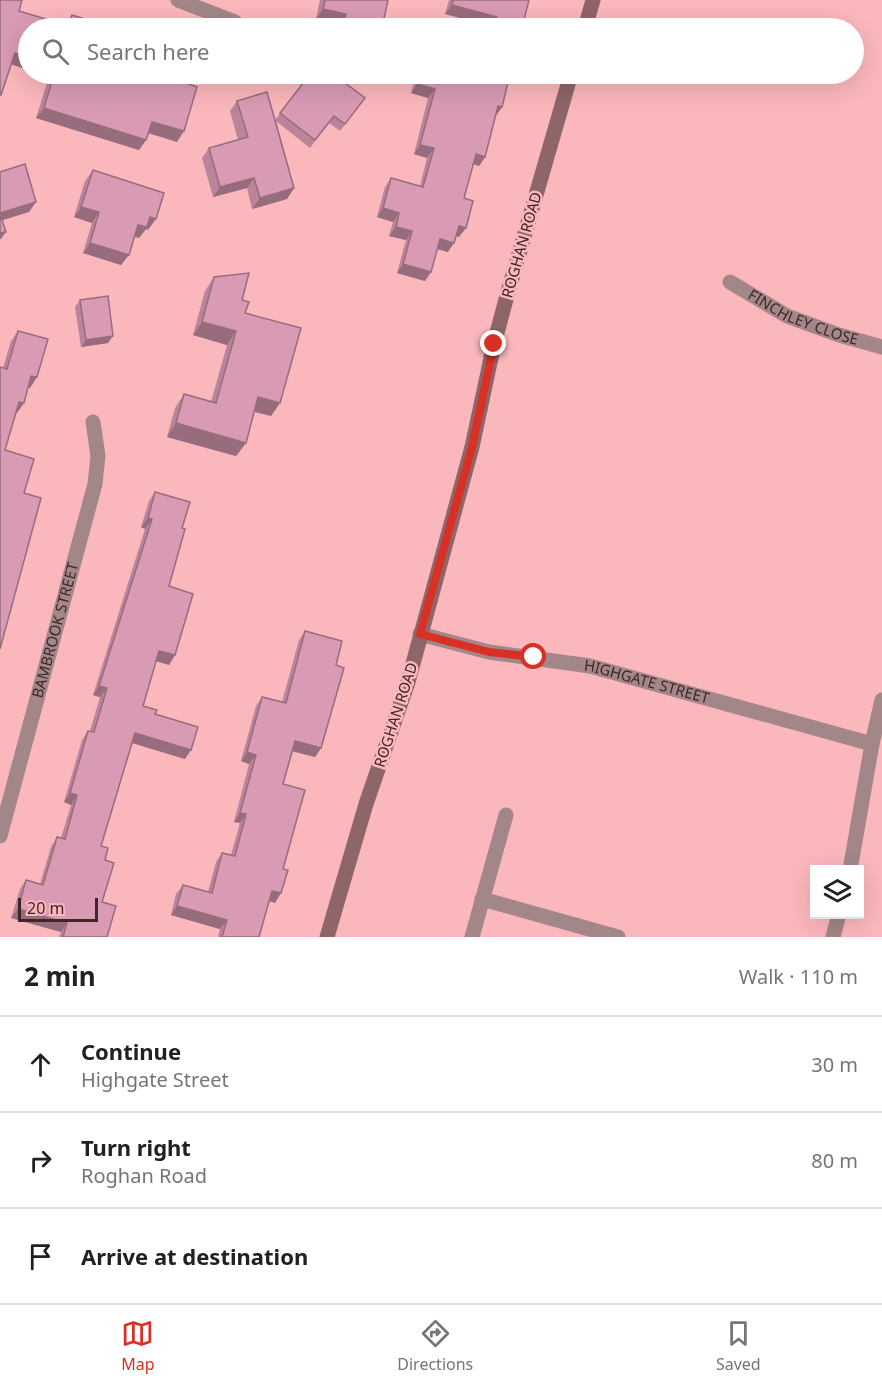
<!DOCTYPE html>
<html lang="en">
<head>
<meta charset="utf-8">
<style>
  body { margin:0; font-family:"Noto Sans",sans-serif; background:#f6f6f6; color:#202124 }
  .controls { position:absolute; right:18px; bottom:18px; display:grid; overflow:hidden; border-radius:0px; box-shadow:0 6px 24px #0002 }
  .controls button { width:54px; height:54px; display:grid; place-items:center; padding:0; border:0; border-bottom:2px solid #e0e0e0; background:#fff; color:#202124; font:30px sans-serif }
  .scale { position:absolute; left:18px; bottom:15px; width:80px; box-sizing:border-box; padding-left:6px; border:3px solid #3f2528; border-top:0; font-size:16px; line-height:21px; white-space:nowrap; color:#3f2528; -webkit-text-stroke:4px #fab7bc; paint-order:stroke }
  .stop { position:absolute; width:18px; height:18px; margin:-14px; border:4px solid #d93025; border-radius:50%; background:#fff }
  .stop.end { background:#d93025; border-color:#fff; box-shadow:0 2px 6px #0008 }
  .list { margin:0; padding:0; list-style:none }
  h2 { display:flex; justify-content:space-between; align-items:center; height:78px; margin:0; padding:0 24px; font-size:26px }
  h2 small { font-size:20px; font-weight:400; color:#757577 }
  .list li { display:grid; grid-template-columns:39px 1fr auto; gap:18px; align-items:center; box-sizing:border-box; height:96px; padding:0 24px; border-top:2px solid #e0e0e0 }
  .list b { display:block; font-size:22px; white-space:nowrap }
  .list p { margin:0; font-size:20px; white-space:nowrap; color:#757577 }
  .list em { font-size:20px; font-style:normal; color:#757577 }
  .icon { flex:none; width:33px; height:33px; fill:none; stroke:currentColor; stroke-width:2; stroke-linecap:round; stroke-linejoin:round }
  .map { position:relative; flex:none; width:882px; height:937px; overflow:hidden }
  .search { position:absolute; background:#fff; box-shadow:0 6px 24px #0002; left:18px; right:18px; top:18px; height:66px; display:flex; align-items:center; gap:15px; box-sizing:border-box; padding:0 21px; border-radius:33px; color:#757577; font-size:22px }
  .sheet { height:366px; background:#fff }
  nav { display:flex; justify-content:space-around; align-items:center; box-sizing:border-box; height:84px; border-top:2px solid #e0e0e0; background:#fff; font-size:16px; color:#757577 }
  nav a { display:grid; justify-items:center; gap:3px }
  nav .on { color:#d93025 }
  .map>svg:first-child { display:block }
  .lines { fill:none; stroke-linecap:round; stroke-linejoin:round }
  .minor { stroke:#a38688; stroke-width:15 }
  .secondary { stroke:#8e6568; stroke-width:15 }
  .wall { fill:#ba859a }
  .shaded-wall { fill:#976c7d }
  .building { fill:#d89bb3; stroke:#976c7d; stroke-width:1.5 }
  .route { stroke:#d93025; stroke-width:8 }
  .labels { text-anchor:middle; stroke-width:5; stroke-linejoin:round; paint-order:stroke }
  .street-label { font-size:15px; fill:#3f2528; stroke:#fab7bc }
</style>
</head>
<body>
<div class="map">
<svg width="882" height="937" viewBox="0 0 882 937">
  <rect width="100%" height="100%" fill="#fab7bc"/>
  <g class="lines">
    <g class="minor">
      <polyline points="178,0 235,22"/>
      <path id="s1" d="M730 282 787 316 839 335 882 347"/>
      <path id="s2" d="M420 634 489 652 590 666 872 744"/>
      <path id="s3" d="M0 836 95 484 98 456 93 422"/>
      <polyline points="850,870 872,744 882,700"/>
      <polyline points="482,899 618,937"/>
      <polyline points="472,937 506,815"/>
      <polyline points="833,937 839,914"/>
    </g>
    <g class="secondary">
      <polyline points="585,28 593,0"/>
      <polyline points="327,937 366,804 408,682 472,447 494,344 508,292 571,74"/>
    </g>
  </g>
  <g class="wall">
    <polygon points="320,0 388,0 382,28 337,28 338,24 316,19"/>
    <polygon points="449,0 529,0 522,28 490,28 491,26 445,14"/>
    <polygon points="19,11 65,25 72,15 104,25 28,70 11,64"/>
    <polygon points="41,74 183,74 181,81 177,142 149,133 146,140 139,150 36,118 49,76"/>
    <polygon points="310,74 365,98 340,131 329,123 310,148 276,121 294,188 287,199 252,209 247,188 213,197 202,158 209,148 238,140 230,111 237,101 275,120"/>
    <polygon points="416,74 510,74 502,107 496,116 485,157 479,166 473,164 464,198 459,237 456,236 448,252 437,249 425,281 397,273 406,240 389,236 393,222 377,217 385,187 391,178 420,186 427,158 414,154 428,98 411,93"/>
    <polygon points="93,170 148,230 146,229 139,238 134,236 121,265 83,253 92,223 74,217 85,181"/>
    <polygon points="214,277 242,300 271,416 254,412 246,443 236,456 167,437 175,408 184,394 211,402 227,345 193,335 205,291"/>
    <polygon points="80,300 108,343 81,347 75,307"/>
    <polygon points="18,331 30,388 28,387 24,403 16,414 5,450 24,493 0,649 3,368 11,341"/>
    <polygon points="155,492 182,528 169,586 175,655 169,665 156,661 143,706 155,714 185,759 132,743 101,846 105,860 102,902 107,937 59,937 61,932 11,918 20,889 26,880 40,884 51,847 57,837 61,838 71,805 64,802 82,740 88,731 90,731 100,697 93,695 145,529 141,527 149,501"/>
    <polygon points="305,631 336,665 321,748 315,757 292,751 283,784 283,869 275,903 269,901 259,937 218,937 220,929 171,915 176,894 183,885 208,892 216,862 222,853 231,855 240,823 234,822 249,764 241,761 256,706 262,697 282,702 299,640"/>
  </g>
  <g class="shaded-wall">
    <polygon points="452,5 497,17 491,26 445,14"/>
    <polygon points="323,9 346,14 338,24 316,19"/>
    <polygon points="15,53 28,57 28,70 8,63"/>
    <polygon points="41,74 51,74 49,76"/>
    <polygon points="417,84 435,89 428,98 411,93"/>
    <polygon points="498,106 502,107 495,117"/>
    <polygon points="44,108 146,140 139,150 36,118"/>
    <polygon points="152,122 184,131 177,142 145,132"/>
    <polygon points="420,145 434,148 427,158 414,154"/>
    <polygon points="476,154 485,157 479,166 470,163"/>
    <polygon points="254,178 247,188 213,197 220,187"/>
    <polygon points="294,188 287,199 252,209 260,198"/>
    <polygon points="36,202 29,212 0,221 0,213"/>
    <polygon points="81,207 99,212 92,223 74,217"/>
    <polygon points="383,208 399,213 393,222 377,217"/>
    <polygon points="150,217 156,219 148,230 146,229 139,238 131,235 138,225"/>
    <polygon points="459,226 466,228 459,237 453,235"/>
    <polygon points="396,227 412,231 406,240 389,236"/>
    <polygon points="6,232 0,240 0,233"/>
    <polygon points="440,239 454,243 448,252 434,248"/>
    <polygon points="90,243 129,255 121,265 83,253"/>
    <polygon points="403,264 431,272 425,281 397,273"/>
    <polygon points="202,322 236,331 227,345 193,335"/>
    <polygon points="113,336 108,343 81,347 86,340"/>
    <polygon points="31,376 37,377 30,388 24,386"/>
    <polygon points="258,397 280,403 271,416 249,410"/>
    <polygon points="19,402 24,403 16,414 12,412"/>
    <polygon points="176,423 246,443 236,456 167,437"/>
    <polygon points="148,518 152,519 145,529 141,527"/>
    <polygon points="159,651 175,655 169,665 153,660"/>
    <polygon points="99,686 107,688 100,697 93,695"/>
    <polygon points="135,733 191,750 185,759 129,742"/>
    <polygon points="295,741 321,748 315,757 288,750"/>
    <polygon points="247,752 256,755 249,764 241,761"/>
    <polygon points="70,793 77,795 71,805 64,802"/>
    <polygon points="240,813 246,814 240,823 234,822"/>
    <polygon points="272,891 281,893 275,903 266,900"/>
    <polygon points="177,906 227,920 220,929 171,915"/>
    <polygon points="18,909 67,923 61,932 11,918"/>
  </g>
  <g class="building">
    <polygon points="0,0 22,0 19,11 69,26 72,15 104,25 102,28 28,28 28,57 15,53 1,95 0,94"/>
    <polygon points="325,0 388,0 382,28 342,28 346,14 323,9"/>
    <polygon points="453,0 529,0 522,28 494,28 497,17 452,5"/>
    <polygon points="54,74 183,74 181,81 197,87 184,131 152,122 146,140 44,108"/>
    <polygon points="310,74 333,74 365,98 345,124 334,116 315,140 280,113"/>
    <polygon points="420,74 510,74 502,107 498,106 485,157 476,154 464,198 473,201 466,228 459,226 454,243 440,239 431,272 403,264 412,231 396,227 399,213 383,208 391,178 423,187 434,148 420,145 435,89 417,84"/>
    <polygon points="267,92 294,188 260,198 254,178 220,187 209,148 248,137 237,101"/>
    <polygon points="25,164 36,202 0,213 0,172"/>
    <polygon points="93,170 164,193 156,219 150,217 147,227 138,225 129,255 90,243 99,212 81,207"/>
    <polygon points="0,214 6,232 0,233"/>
    <polygon points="249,273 242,300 249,302 245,313 301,328 280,403 258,397 246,443 176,423 184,394 216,403 236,331 202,322 214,277"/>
    <polygon points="108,296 113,336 86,340 80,300"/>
    <polygon points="18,331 48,339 37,377 31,376 24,403 19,402 5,450 34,459 24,493 41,498 0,649 0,367 7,369"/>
    <polygon points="155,492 190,502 182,528 185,529 169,586 193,594 175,655 159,651 143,706 157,710 155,714 198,727 191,750 135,733 101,846 108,848 105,860 114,863 102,902 116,906 107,937 63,937 67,923 18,909 26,880 43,885 57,837 65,839 77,795 70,793 88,731 94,732 107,688 99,686 152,519 148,518"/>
    <polygon points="305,631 342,641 336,665 344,668 321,748 295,741 283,784 305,790 283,869 288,870 281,893 272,891 259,937 222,937 227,920 177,906 183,885 212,893 222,853 235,856 246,814 240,813 256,755 247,752 262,697 286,703"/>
  </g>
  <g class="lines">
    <polyline class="route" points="494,344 472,447 420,634 489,652 534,657"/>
  </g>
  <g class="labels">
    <g class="street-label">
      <text transform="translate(522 245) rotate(-74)" y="5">ROGHAN ROAD</text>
      <text dy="5" stroke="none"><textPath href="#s1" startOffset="82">FINCHLEY CLOSE</textPath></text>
      <text dy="5" stroke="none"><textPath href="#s3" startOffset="213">BAMBROOK STREET</textPath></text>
      <text dy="5" stroke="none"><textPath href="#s2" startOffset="232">HIGHGATE STREET</textPath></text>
      <text transform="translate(396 715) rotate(-72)" y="5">ROGHAN ROAD</text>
    </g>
  </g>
</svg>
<div class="controls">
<button><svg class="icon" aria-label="layers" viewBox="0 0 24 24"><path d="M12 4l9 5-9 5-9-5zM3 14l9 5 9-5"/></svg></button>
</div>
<div class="scale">20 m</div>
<div class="stop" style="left:534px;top:657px"></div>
<div class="stop end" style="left:494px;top:344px"></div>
<div class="search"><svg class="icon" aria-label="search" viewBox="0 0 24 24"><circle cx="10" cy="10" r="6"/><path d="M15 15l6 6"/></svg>Search here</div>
</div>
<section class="sheet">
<h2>2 min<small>Walk · 110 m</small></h2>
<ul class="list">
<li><svg class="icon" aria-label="ahead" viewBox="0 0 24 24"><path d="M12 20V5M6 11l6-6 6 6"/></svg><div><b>Continue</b><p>Highgate Street</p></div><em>30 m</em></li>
<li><svg class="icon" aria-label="right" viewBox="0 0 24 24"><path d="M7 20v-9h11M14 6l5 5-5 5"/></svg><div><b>Turn right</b><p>Roghan Road</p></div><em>80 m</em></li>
<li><svg class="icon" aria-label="arrive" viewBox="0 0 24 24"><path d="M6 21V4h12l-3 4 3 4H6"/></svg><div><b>Arrive at destination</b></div></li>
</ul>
</section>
<nav>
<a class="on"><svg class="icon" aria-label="map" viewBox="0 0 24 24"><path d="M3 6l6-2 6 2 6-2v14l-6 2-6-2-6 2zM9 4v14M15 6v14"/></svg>Map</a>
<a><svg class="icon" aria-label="directions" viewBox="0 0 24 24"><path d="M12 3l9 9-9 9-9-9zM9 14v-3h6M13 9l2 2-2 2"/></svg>Directions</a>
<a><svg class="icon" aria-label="saved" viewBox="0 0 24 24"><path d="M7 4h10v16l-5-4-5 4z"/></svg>Saved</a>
</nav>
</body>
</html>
